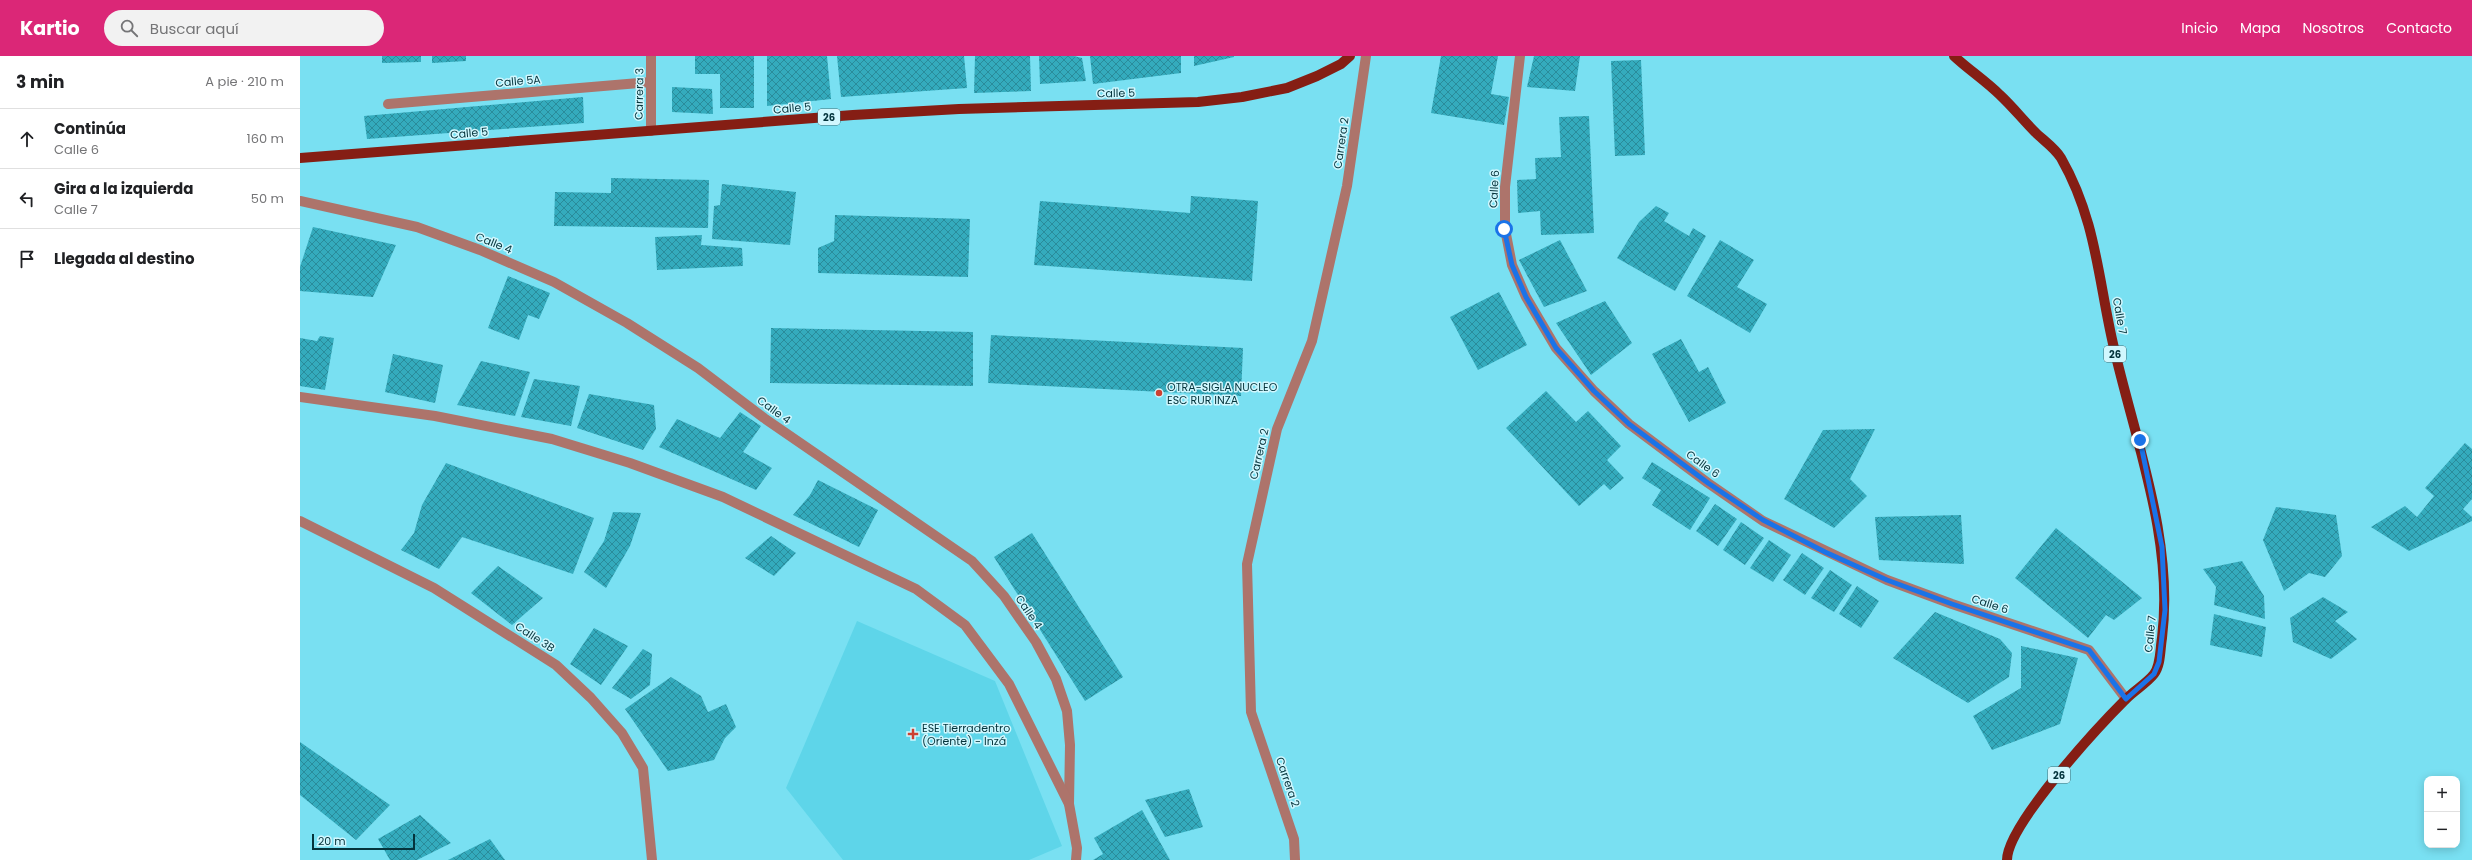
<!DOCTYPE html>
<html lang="es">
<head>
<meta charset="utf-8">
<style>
  body { margin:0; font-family:Poppins,sans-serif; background:#f2f2f2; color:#202124 }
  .controls { position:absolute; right:12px; bottom:12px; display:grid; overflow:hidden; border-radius:8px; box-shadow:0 2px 10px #0003 }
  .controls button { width:36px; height:36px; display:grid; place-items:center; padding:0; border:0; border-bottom:1px solid #e0e0e0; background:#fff; color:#202124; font:20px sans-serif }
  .scale { position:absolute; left:12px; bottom:10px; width:103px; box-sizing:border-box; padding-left:4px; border:2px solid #04343c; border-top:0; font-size:11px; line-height:14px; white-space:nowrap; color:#04343c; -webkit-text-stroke:3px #d1f7fe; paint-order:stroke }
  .stop { position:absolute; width:12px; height:12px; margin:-9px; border:3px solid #1a73e8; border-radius:50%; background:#fff }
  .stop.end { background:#1a73e8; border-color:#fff; box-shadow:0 1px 4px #0008 }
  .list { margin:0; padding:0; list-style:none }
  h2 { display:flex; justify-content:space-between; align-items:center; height:52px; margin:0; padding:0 16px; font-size:17px }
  h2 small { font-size:13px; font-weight:400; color:#757577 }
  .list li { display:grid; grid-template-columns:26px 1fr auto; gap:12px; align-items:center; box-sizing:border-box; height:60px; padding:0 16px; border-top:1px solid #e0e0e0 }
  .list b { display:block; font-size:15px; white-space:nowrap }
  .list p { margin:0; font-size:13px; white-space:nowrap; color:#757577 }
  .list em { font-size:13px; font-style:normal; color:#757577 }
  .icon { flex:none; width:22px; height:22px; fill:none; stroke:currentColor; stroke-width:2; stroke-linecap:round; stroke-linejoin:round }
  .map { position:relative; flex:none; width:2172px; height:804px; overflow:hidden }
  header { display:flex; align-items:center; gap:24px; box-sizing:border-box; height:56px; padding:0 20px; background:#db2777; color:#fff }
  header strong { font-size:19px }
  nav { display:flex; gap:22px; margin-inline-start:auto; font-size:14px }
  .search { width:280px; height:36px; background:#f2f2f2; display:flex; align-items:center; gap:10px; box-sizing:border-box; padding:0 14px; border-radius:22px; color:#757577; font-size:15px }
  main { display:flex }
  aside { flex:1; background:#fff }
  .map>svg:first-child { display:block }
  .built { fill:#5ed5e9 }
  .building { fill:url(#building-cross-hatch) }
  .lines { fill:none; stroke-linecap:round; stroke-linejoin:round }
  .minor { stroke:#ad746b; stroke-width:10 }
  .major { stroke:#851e14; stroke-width:10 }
  .route { stroke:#1a73e8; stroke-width:5 }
  .poi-dot { fill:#cd4031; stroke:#d1f7fe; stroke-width:1.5 }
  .labels { text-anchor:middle; stroke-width:3; stroke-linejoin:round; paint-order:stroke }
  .shield { fill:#d1f7fe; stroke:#426e76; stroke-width:1 }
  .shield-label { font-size:10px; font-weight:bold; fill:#04343c }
  .street-label { font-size:11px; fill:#04343c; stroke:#d1f7fe }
  .poi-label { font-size:11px; fill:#04343c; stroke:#d1f7fe; text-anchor:start }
</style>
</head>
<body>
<header>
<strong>Kartio</strong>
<div class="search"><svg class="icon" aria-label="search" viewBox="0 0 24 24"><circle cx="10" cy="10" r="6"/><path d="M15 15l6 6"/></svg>Buscar aquí</div>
<nav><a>Inicio</a><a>Mapa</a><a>Nosotros</a><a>Contacto</a></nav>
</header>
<main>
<aside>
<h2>3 min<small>A pie · 210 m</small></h2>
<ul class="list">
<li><svg class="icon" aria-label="ahead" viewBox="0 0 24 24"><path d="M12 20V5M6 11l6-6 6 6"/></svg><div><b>Continúa</b><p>Calle 6</p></div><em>160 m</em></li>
<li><svg class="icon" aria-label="left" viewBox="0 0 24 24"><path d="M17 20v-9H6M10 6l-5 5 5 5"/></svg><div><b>Gira a la izquierda</b><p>Calle 7</p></div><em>50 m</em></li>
<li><svg class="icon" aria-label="arrive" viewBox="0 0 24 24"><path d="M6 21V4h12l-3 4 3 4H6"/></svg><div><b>Llegada al destino</b></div></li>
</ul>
</aside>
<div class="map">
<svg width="2172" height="804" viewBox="0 0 2172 804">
  <defs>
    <pattern id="building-cross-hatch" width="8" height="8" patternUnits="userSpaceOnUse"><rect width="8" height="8" fill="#34abbd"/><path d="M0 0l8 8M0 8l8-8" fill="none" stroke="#2a8c9b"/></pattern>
  </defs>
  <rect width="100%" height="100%" fill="#79e0f2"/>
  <polygon class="built" points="557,565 695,625 762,790 729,804 543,804 486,732"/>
  <g class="building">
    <polygon points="82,0 121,0 121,6 82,7"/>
    <polygon points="132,0 166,0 166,5 132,7"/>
    <polygon points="395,0 454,0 454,52 420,52 420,18 395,18"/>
    <polygon points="467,0 527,0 531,43 467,50"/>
    <polygon points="537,0 664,0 667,32 541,41"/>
    <polygon points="675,0 730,0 731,35 674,37"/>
    <polygon points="739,0 774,0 782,2 786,25 740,28"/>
    <polygon points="790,0 881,0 881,17 793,28"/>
    <polygon points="894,0 934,0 934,1 894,10"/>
    <polygon points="1141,0 1198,0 1191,38 1209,41 1204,69 1131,57"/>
    <polygon points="1234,0 1280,0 1275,35 1227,31"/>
    <polygon points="1341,4 1345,99 1315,100 1311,5"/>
    <polygon points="372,31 412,33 413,58 372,56"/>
    <polygon points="283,41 284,67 67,83 64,60"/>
    <polygon points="1289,60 1294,177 1241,179 1240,155 1218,157 1217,124 1236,123 1235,102 1261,101 1259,61"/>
    <polygon points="311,122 409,124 408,172 254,170 255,136 311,137"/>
    <polygon points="422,128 496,136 490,189 412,183 414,150 420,149"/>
    <polygon points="891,140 958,145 952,225 734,209 740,145 890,157"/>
    <polygon points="1356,150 1369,157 1364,165 1389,180 1393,172 1406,180 1375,235 1317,202 1339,166"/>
    <polygon points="535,159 670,163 668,221 518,217 518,192 534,185"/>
    <polygon points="13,171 96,189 73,241 0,235 0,211"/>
    <polygon points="402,179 401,189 442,192 443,210 357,214 355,181"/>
    <polygon points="1260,184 1287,235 1244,251 1219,204"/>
    <polygon points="1420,184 1454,204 1437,231 1467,248 1450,277 1387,240"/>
    <polygon points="208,220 250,237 239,263 228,259 219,284 188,272"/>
    <polygon points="1199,236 1227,289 1178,314 1150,261"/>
    <polygon points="1305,245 1332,287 1291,319 1256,267"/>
    <polygon points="471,272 673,276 673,330 470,327"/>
    <polygon points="691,279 943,292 941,340 688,327"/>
    <polygon points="20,280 34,282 25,334 0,330 0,282 17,285"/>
    <polygon points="1381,283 1399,316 1408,311 1426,347 1389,366 1352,298"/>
    <polygon points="93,298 143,309 135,347 85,336"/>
    <polygon points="181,305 230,316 215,360 157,349"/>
    <polygon points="234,323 280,330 271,370 221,361"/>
    <polygon points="1246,335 1276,366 1288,355 1321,390 1307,404 1324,422 1310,434 1304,428 1279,450 1206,372"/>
    <polygon points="289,338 354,349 356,373 343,394 277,372"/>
    <polygon points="440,356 461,370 443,396 472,412 456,434 359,391 377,363 420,382"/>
    <polygon points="1575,373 1550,423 1567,440 1534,472 1484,443 1523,374"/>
    <polygon points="2165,387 2172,393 2172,443 2163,453 2172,461 2172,465 2109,495 2071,471 2105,450 2117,461 2134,440 2125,432"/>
    <polygon points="1352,406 1410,442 1390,474 1352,449 1361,434 1342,422"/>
    <polygon points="146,407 294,462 273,518 162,481 139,513 101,494 114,477 122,449"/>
    <polygon points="518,424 578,454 559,491 493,459 510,439"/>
    <polygon points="1415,448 1437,463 1418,490 1396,475"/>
    <polygon points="1976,451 2036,459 2042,500 2025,521 2009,517 1984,535 1963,484"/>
    <polygon points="313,456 341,457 330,490 306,532 284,516 304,485"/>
    <polygon points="1661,459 1664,508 1579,504 1575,461"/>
    <polygon points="1441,466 1464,482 1445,509 1423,494"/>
    <polygon points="1756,472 1842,542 1814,564 1806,559 1788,582 1715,522"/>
    <polygon points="732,477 823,621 785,645 694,501"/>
    <polygon points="471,480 496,497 474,520 445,502"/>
    <polygon points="1469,484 1491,499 1473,526 1450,512"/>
    <polygon points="1502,497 1524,512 1505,539 1483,524"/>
    <polygon points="1942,505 1964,540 1965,563 1914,549 1916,531 1903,513"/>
    <polygon points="198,510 243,542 212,569 171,537"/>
    <polygon points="1530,514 1552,529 1534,556 1511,542"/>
    <polygon points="1557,530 1579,545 1561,572 1539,558"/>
    <polygon points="2023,541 2048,556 2035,565 2057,583 2031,603 1993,586 1990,562"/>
    <polygon points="1635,556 1700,583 1712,597 1709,621 1668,647 1593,602"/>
    <polygon points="1914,558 1966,571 1962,601 1910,589"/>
    <polygon points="294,572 328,590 301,629 270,608"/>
    <polygon points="1721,590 1778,602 1760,668 1692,694 1673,660 1721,632"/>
    <polygon points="343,593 352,598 350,629 331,643 312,632"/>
    <polygon points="371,621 401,640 408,656 426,648 436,671 425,682 414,704 368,715 325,653"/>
    <polygon points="0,686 90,749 56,784 0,739"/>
    <polygon points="889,733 903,771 865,781 845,744"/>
    <polygon points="842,754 870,804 793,804 803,798 794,782"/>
    <polygon points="120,759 151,787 117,804 90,804 78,783"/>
    <polygon points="190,783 205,804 148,804"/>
  </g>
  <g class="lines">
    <g class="minor">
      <polyline points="1220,0 1205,131 1205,173 1212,209 1226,241 1256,292 1294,335 1329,368 1408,427 1463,465 1587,524 1652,548 1789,594 1826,643"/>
      <polyline points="88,48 351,26"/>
      <polyline points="351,75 351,0"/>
      <polyline points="0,145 117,171 180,194 254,226 327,267 398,312 464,362 672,505 704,540 736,586 756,623 767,655 770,689 769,748"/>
      <polyline points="0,341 135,360 252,383 330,407 423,441 616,533 665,569 709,628 769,748 777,792 776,804"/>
      <polyline points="0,465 134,532 256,609 291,642 322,677 343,712 352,804"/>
      <polyline points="995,804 994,783 951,656 947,508 977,373 1012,285 1047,130 1066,0"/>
    </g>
    <g class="major">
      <path d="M1654 0C1669 14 1686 25 1700 39 1712 50 1723 64 1735 76 1743 84 1755 92 1761 102 1797 165 1798 225 1814 292 1836 387 1874 484 1862 582 1860 593 1861 609 1854 618 1847 627 1835 634 1826 643 1799 670 1707 769 1707 804"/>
      <polyline points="0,102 553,59 659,53 898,46 942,41 987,32 1017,20 1041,8 1050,0"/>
    </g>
  </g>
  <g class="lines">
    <polyline class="route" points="1204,173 1212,209 1226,241 1256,292 1294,335 1329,368 1408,427 1463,464 1525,496 1587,524 1652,548 1789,594 1826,643 1854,618 1859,606 1865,554 1862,491 1840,384"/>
  </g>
  <g class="poi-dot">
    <circle cx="859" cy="337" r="4"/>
    <path d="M611 672h4v4h4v4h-4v4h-4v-4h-4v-4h4z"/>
  </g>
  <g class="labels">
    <g class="shield">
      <rect x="518" y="53" width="22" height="16" rx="3"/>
      <rect x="1804" y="290" width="22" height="16" rx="3"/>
      <rect x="1748" y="711" width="22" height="16" rx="3"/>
    </g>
    <g class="shield-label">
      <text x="529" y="65">26</text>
      <text x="1815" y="302">26</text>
      <text x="1759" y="723">26</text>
    </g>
    <g class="street-label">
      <text transform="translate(218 25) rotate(-5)" y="4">Calle 5A</text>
      <text transform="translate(816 37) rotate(-1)" y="4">Calle 5</text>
      <text transform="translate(339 38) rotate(-89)" y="4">Carrera 3</text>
      <text transform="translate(492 52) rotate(-5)" y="4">Calle 5</text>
      <text transform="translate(169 77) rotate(-5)" y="4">Calle 5</text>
      <text transform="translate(1041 87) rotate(-82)" y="4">Carrera 2</text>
      <text transform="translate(1194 133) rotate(-87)" y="4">Calle 6</text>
      <text transform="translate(194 187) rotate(22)" y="4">Calle 4</text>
      <text transform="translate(1820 260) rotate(80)" y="4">Calle 7</text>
      <text transform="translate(474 354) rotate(36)" y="4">Calle 4</text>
      <text transform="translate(959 398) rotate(-77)" y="4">Carrera 2</text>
      <text transform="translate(1403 408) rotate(36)" y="4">Calle 6</text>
      <text transform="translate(1690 548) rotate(18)" y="4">Calle 6</text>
      <text transform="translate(729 556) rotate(56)" y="4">Calle 4</text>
      <text transform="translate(1850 578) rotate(-84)" y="4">Calle 7</text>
      <text transform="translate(235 581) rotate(33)" y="4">Calle 3B</text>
      <text transform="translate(988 726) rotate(71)" y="4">Carrera 2</text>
    </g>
    <g class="poi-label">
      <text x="867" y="335">OTRA-SIGLA NUCLEO<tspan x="867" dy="13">ESC RUR INZA</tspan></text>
      <text x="622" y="676">ESE Tierradentro<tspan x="622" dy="13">(Oriente) - Inzá</tspan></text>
    </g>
  </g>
</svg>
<div class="controls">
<button>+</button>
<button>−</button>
</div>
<div class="scale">20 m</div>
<div class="stop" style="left:1204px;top:173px"></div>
<div class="stop end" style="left:1840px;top:384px"></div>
</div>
</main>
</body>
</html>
